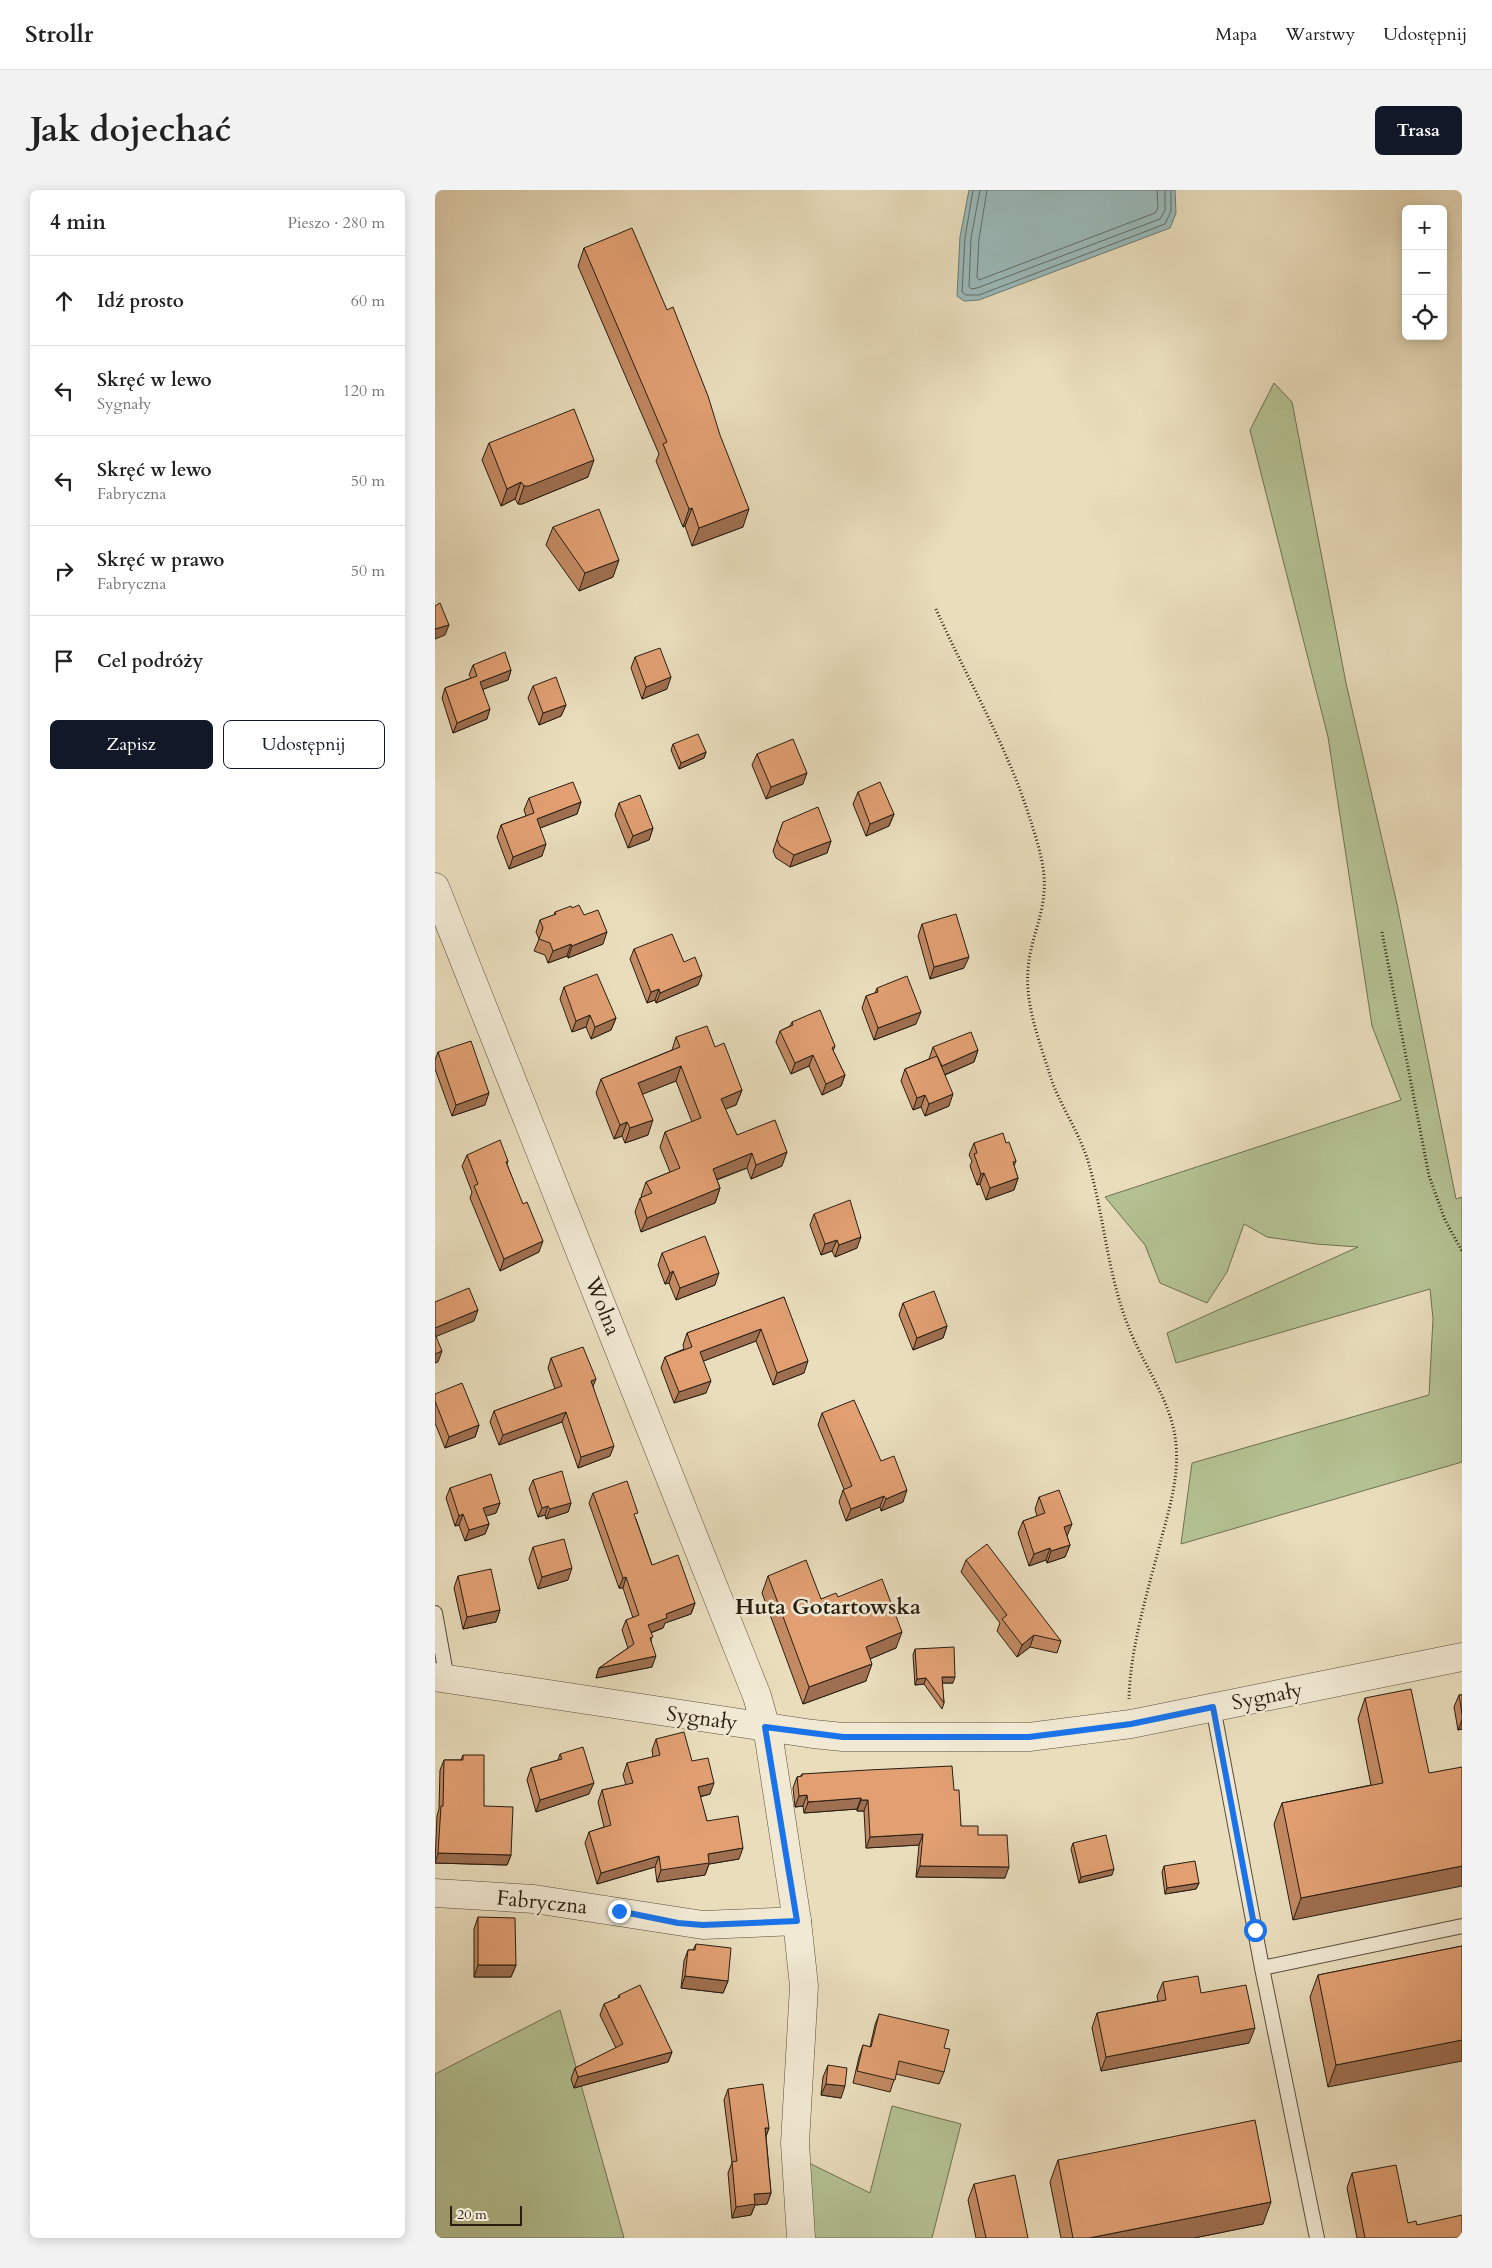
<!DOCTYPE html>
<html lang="pl">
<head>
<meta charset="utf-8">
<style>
  body { margin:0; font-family:Cardo,serif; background:#f2f2f2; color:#222 }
  .controls { position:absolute; right:15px; top:15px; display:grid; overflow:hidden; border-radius:8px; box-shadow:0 2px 12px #0003 }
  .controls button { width:45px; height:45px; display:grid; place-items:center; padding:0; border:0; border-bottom:1px solid #e0e0e0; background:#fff; color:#222; font:25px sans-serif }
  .scale { position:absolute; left:15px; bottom:12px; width:72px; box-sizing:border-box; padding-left:5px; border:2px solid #281d11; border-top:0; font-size:14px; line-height:18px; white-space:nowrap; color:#281d11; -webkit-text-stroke:4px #f1e9d3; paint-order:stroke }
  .stop { position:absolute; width:15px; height:15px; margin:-11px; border:4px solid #1a73e8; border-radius:50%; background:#fff }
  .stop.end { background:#1a73e8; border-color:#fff; box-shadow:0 1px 5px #0008 }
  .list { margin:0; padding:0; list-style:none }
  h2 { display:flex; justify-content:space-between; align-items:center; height:65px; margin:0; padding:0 20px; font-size:21px }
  h2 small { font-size:16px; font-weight:400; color:#767676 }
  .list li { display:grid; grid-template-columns:32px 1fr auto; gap:15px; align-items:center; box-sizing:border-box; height:90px; padding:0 20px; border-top:1px solid #e0e0e0 }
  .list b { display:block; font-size:19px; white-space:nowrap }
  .list p { margin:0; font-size:16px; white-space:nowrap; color:#767676 }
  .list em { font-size:16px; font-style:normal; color:#767676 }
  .actions { display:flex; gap:10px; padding:15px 20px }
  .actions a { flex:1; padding:11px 0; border:1px solid #111827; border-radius:8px; text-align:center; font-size:18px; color:#111827 }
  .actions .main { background:#111827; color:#fff }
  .icon { flex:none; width:28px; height:28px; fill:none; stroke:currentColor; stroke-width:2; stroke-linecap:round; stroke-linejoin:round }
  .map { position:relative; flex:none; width:1027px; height:2048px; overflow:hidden; border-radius:8px }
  header { display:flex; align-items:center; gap:30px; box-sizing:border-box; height:70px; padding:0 25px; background:#fff; border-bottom:1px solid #e0e0e0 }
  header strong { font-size:24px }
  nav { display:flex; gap:28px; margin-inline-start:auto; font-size:18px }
  .intro { display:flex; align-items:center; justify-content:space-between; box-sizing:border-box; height:120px; padding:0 30px }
  h1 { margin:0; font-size:35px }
  .button { padding:12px 22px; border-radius:8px; background:#111827; color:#fff; font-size:18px; font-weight:700 }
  main { display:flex; gap:30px; padding:0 30px }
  aside { flex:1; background:#fff; border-radius:8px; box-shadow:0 2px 12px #0003 }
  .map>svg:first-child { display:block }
  .green { fill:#b4c293; stroke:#6e7052 }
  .water { fill:#9ababa; stroke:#6c7b76 }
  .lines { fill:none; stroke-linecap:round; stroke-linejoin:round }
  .shore { stroke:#616c66; stroke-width:1 }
  .service-casing { stroke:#584d3c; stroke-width:16 }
  .minor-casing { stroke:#584d3c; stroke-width:29 }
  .path { stroke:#281d11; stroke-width:3; stroke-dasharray:1 2.5; stroke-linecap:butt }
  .service { stroke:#f1e9d3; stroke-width:14 }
  .minor { stroke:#f1e9d3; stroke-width:28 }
  .wall { fill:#c28962; stroke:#281d11 }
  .shaded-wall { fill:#9e6f50; stroke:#281d11 }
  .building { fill:#e19f72; stroke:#281d11 }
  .route { stroke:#1a73e8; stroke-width:6 }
  .labels { text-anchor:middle; stroke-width:5; stroke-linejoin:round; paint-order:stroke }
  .street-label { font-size:21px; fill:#281d11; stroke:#f1e9d3 }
  .neighbourhood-label { font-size:22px; font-weight:bold; fill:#281d11; stroke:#f1e9d3 }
</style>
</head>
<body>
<header>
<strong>Strollr</strong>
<nav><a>Mapa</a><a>Warstwy</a><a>Udostępnij</a></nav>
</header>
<div class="intro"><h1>Jak dojechać</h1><a class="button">Trasa</a></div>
<main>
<aside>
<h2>4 min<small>Pieszo · 280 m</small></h2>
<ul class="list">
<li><svg class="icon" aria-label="ahead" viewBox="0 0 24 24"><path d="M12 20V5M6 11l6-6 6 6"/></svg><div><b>Idź prosto</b></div><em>60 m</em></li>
<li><svg class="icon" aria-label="left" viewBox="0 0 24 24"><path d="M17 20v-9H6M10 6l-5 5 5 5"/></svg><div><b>Skręć w lewo</b><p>Sygnały</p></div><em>120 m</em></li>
<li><svg class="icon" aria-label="left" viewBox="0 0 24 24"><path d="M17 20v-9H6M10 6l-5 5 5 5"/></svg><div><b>Skręć w lewo</b><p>Fabryczna</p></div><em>50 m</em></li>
<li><svg class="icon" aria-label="right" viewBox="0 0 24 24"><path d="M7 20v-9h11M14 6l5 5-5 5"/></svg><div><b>Skręć w prawo</b><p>Fabryczna</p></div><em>50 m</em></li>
<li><svg class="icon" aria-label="arrive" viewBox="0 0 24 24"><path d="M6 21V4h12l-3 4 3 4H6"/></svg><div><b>Cel podróży</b></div></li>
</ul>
<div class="actions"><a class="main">Zapisz</a><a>Udostępnij</a></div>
</aside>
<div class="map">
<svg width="1027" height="2048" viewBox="0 0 1027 2048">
  <rect width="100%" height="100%" fill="#e9ddbc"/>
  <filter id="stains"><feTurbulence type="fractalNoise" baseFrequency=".004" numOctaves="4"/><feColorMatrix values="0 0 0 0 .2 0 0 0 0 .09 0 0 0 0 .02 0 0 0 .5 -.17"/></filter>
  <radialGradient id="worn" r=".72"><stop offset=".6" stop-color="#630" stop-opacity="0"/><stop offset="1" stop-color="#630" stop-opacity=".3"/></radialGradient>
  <g class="green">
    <polygon points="839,193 857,212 911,493 962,714 1021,1009 1027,1007 1027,1272 746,1354 757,1273 994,1205 998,1129 995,1099 741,1173 732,1143 923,1057 881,1054 832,1047 809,1034 792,1082 772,1113 725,1093 710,1055 670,1007 966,910 937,836 893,547 815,240"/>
    <polygon points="125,1820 189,2048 0,2048 0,1884"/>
    <polygon points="457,1916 526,1934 497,2048 378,2048 374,1973 435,2003"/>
  </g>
  <polygon class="water" points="534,0 740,0 741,23 735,38 544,110 529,111 522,106 525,47"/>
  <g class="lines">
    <g class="shore">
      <polyline points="538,0 530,48 527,102 531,105 544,105 730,34 736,21 736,0"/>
      <polyline points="545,0 536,48 534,96 536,99 542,98 725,29 730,20 730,0"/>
      <polyline points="552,0 544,49 542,87 544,90 720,23 723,18 722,0"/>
    </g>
    <defs>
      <g id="service">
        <polyline points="0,1423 12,1489"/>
        <polyline points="778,1517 827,1778 882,2048"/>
        <polyline points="827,1778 1027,1736"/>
      </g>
      <g id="minor">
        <polyline points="0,697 322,1506 334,1549 362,1731 369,1796 360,1953 366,2048"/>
        <polyline points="0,1487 378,1544 408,1547 594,1547 696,1534 1027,1467"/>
        <polyline points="0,1703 99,1709 268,1735 362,1731"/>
      </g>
    </defs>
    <use href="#service" class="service-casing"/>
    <use href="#minor" class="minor-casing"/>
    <g class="path">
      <path d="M501 419C532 489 572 555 595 629 601 647 607 666 609 685 612 723 595 746 593 780 590 814 604 850 614 882 623 913 643 939 653 971 669 1025 672 1081 692 1133 707 1174 738 1212 741 1255 744 1285 735 1317 727 1346 714 1397 695 1457 694 1509"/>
      <polyline points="947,742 994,986 1010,1030 1027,1061"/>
    </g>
    <use href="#service" class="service"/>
    <use href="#minor" class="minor"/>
  </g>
  <g class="wall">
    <polygon points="149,58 308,337 257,356 250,336 248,337 221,271 224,264 143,76"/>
    <polygon points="54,253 153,287 87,314 83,314 80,309 66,316 47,270"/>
    <polygon points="118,337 178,387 144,401 111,355"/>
    <polygon points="200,467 232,499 207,509 196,478"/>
    <polygon points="38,475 76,480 73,490 48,499 52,529 18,543 7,508 10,498 36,488 34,485"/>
    <polygon points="98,496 131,515 126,526 104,535 93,508"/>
    <polygon points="238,554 271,562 269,568 244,579 236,560"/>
    <polygon points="322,564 368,594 331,609 317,575"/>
    <polygon points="423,602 459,624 454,636 431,646 418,614"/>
    <polygon points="94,608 146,612 142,624 105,638 107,666 74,679 62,647 66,635 91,626 89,620"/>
    <polygon points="184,613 218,638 214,650 193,658 180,625"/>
    <polygon points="348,632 396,651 392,663 355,677 341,668 338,661"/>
    <polygon points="137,718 149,725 168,754 133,768 132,766 113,773 110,765 99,761 104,749 101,742 105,730 119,725 120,722"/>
    <polygon points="487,734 529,778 495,789 483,746"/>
    <polygon points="199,759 249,772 263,795 221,813 220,810 212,813 195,769"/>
    <polygon points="129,797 181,828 176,840 156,849 151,837 137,842 125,809"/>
    <polygon points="442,798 481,834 439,850 427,818 431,806 440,803"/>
    <polygon points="357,832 400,856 398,861 410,885 406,896 387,905 374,876 356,884 341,852 345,841 355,836"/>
    <polygon points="241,847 280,857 307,900 301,915 290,919 302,945 347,976 316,989 312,978 282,990 285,998 280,1013 206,1042 200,1022 205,1008 207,1007 206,1006 211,992 235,982 225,957 230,942 257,932 241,891 207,904 213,945 190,953 187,946 179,949 161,903 166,889 237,860"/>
    <polygon points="498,857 543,860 539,872 510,885 514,916 490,926 486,917 478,920 466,891 470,879 494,869"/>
    <polygon points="3,862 50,915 17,926 0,879 0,870"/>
    <polygon points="539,953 571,953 581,971 579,976 583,988 579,1000 551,1010 545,994 542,995 535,976 537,971 534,965"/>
    <polygon points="32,965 73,971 72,974 104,1062 65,1081 35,1008 37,1002 27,976"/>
    <polygon points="379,1024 422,1058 400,1067 397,1061 386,1065 375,1035"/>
    <polygon points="227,1063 280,1095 241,1110 234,1093 230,1094 223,1075"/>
    <polygon points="349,1107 369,1183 338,1195 321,1151 268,1171 271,1203 239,1213 226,1178 230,1167 249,1159 248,1155 252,1143"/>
    <polygon points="468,1113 512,1136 508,1148 478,1160 464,1125"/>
    <polygon points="116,1168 158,1196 175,1266 143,1278 127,1232 64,1255 55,1232 59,1221 120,1199 113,1178"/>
    <polygon points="0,1204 44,1235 40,1247 10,1258 0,1233"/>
    <polygon points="387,1223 446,1271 468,1312 446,1321 445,1317 411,1331 404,1312 408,1300 409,1299 383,1235"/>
    <polygon points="98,1290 136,1313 133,1322 111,1329 110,1325 103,1327 94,1299"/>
    <polygon points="15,1298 65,1313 61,1323 51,1326 54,1334 50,1344 30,1351 24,1335 20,1336 11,1308"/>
    <polygon points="158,1303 201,1329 217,1375 260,1413 256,1424 230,1433 228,1438 216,1443 217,1477 161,1488 164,1478 193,1458 187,1440 191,1430 198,1428 188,1398 184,1398 154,1313"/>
    <polygon points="604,1307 632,1346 635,1355 630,1367 612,1373 611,1370 594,1376 583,1343 588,1331 602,1326 600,1319"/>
    <polygon points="98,1357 133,1390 103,1399 94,1369"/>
    <polygon points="531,1370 626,1451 622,1463 595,1457 582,1467 562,1441 565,1433 526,1382"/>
    <polygon points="23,1386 65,1420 61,1432 28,1439 19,1398"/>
    <polygon points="333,1386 386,1409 403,1407 461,1458 435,1469 431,1491 368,1514 327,1403"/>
    <polygon points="480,1459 518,1493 507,1493 509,1513 507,1519 489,1494 480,1495 478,1465"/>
    <polygon points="1024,1505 1027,1505 1027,1539 1023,1540 1019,1517"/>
    <polygon points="930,1508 994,1583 858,1730 839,1634 847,1613 936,1595 923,1529"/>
    <polygon points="221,1549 257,1571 275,1604 265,1607 272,1631 304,1669 274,1674 270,1685 222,1692 220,1677 162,1694 150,1653 154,1642 169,1637 163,1612 167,1600 191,1595 188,1585 192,1573 218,1567 217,1560"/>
    <polygon points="125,1564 154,1604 101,1622 92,1590 96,1578 123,1570"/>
    <polygon points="28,1565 49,1616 76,1665 72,1675 0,1673 2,1626 4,1619 5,1580 9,1570 26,1570"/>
    <polygon points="367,1584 519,1600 526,1636 543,1645 570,1688 481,1687 484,1655 431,1658 429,1621 422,1621 422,1619 369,1623 368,1616 360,1617 358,1598 362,1587 366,1586"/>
    <polygon points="638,1653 677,1685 644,1693 636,1659"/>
    <polygon points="729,1676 764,1693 761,1699 730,1704 727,1682"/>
    <polygon points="43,1727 81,1775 76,1787 39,1787 39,1739"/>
    <polygon points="261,1754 293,1791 288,1803 246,1798 249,1771 253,1760 258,1760"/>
    <polygon points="1027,1756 893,1897 875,1807 883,1785"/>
    <polygon points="728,1792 766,1803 814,1853 666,1881 657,1838 662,1823 723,1811 722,1806"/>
    <polygon points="184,1805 237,1862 233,1872 139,1898 136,1889 140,1878 181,1858 165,1825 169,1814 183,1808"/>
    <polygon points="444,1824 509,1858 509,1882 504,1894 461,1884 455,1902 418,1893 424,1867 428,1855 435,1857 440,1835"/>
    <polygon points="393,1875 406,1908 386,1905 388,1887"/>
    <polygon points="293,1899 334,1938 331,1946 336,2003 332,2014 320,2015 316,2025 297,2028 293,1983 297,1973 289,1910"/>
    <polygon points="623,1970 828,2034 759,2048 626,2048 615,1992"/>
    <polygon points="917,1983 973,2033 982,2035 1027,2048 922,2048 912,1998"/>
    <polygon points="539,1994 593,2048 541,2048 533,2010"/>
  </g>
  <g class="shaded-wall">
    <polygon points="159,270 153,287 87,314 83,314 89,296"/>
    <polygon points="86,292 80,309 66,316 72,299"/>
    <polygon points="257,318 250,336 248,337 254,319"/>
    <polygon points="314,319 308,337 257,356 264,338"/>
    <polygon points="184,370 178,387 144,401 150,383"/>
    <polygon points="14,435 10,445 0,449 0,439"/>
    <polygon points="76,480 73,490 41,502 45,492"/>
    <polygon points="236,487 232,499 207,509 211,497"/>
    <polygon points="131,515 126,526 104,535 108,523"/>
    <polygon points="55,519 52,529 18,543 22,533"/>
    <polygon points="271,562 269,568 244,579 246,573"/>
    <polygon points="372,583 368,594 331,609 336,597"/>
    <polygon points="146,612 142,624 97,641 102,629"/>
    <polygon points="459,624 454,636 431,646 435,634"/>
    <polygon points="218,638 214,650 193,658 198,646"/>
    <polygon points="396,651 392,663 355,677 359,665"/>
    <polygon points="111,654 107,666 74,679 78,667"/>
    <polygon points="172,742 168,754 133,768 137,756"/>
    <polygon points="136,754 132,766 113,773 118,761"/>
    <polygon points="534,767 529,778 495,789 499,777"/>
    <polygon points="267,785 263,795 221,813 225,803"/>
    <polygon points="224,799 220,810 212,813 216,802"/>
    <polygon points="486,822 481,834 439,850 443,838"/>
    <polygon points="155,825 151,837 137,842 141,831"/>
    <polygon points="181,828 176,840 156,849 160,837"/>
    <polygon points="543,860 539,872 502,888 507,876"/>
    <polygon points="378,865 374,876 356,884 360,873"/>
    <polygon points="246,876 241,891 198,908 203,893"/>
    <polygon points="410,885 406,896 387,905 391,894"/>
    <polygon points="307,900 301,915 280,923 286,909"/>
    <polygon points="54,903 50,915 17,926 21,915"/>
    <polygon points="518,904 514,916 490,926 494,914"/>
    <polygon points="490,905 486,917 478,920 482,908"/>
    <polygon points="218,930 213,945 190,953 195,938"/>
    <polygon points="192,932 187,946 179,949 185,935"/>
    <polygon points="352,962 347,976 316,989 321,975"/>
    <polygon points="317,963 312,978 272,993 278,979"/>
    <polygon points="549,983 545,994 542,995 546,984"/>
    <polygon points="583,988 579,1000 551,1010 555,998"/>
    <polygon points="285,998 280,1013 206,1042 212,1028"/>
    <polygon points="426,1047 422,1058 400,1067 404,1055"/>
    <polygon points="402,1050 397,1061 386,1065 390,1054"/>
    <polygon points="108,1051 104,1062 65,1081 69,1069"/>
    <polygon points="238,1081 234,1093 230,1094 235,1083"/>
    <polygon points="284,1083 280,1095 241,1110 245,1098"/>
    <polygon points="43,1120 39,1131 0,1147 0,1138"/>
    <polygon points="512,1136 508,1148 478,1160 482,1148"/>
    <polygon points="326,1139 321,1151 261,1174 265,1162"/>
    <polygon points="7,1161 3,1172 0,1173 0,1164"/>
    <polygon points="373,1171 369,1183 338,1195 342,1183"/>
    <polygon points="161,1189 157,1199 156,1191"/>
    <polygon points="276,1191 271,1203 239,1213 244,1202"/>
    <polygon points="131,1222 127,1232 64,1255 68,1245"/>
    <polygon points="44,1235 40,1247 10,1258 14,1247"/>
    <polygon points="179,1256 175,1266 143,1278 146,1267"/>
    <polygon points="472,1300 468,1312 446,1321 451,1309"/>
    <polygon points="449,1306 445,1317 411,1331 416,1319"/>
    <polygon points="65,1313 61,1323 45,1328 48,1318"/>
    <polygon points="136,1313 133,1322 111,1329 115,1319"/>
    <polygon points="113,1316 110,1325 103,1327 107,1318"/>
    <polygon points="28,1324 24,1335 20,1336 24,1326"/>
    <polygon points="54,1334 50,1344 30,1351 34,1340"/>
    <polygon points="637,1334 632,1346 625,1349 629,1337"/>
    <polygon points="635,1355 630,1367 612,1373 616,1361"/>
    <polygon points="615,1358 611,1370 594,1376 599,1364"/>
    <polygon points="137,1378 133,1390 103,1399 107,1387"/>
    <polygon points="191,1387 188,1398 184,1398 188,1388"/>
    <polygon points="260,1413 256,1424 230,1433 228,1438 209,1445 213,1435 231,1424"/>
    <polygon points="65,1420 61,1432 28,1439 32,1427"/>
    <polygon points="467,1442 461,1458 425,1473 431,1457"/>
    <polygon points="599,1445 595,1457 582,1467 587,1455"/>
    <polygon points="221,1466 217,1477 161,1488 164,1478"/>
    <polygon points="437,1474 431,1491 368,1514 374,1497"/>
    <polygon points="507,1487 520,1487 518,1493 505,1493"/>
    <polygon points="491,1488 489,1494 480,1495 482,1489"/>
    <polygon points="1027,1530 1027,1539 1023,1540"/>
    <polygon points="159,1593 154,1604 101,1622 105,1610"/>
    <polygon points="279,1593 275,1604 259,1608 263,1597"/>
    <polygon points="372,1605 368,1616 360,1617 364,1606"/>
    <polygon points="426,1608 422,1619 369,1623 373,1612"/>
    <polygon points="426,1610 433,1610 429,1621 422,1621"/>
    <polygon points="488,1644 484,1655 431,1658 435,1647"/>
    <polygon points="308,1658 304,1669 274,1674 270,1685 222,1692 226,1680 273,1664"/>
    <polygon points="3,1663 76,1665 72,1675 0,1673"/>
    <polygon points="224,1666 220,1677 162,1694 166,1683"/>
    <polygon points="485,1676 574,1677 570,1688 481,1687"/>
    <polygon points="1027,1676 1027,1696 858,1730 866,1708"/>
    <polygon points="679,1679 677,1685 644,1693 646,1687"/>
    <polygon points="764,1693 761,1699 730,1704 732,1698"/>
    <polygon points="43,1775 81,1775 76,1787 39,1787"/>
    <polygon points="250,1786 293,1791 288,1803 246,1798"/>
    <polygon points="820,1838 814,1853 666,1881 671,1867"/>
    <polygon points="1027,1850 1027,1871 893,1897 901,1875"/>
    <polygon points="237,1862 233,1872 139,1898 143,1887"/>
    <polygon points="391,1894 410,1896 406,1908 386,1905"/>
    <polygon points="330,1938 334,1938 330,1949"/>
    <polygon points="336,2003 332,2014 320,2015 316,2025 297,2028 301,2017 319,2004"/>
    <polygon points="836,2012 828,2034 759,2048 654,2048"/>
  </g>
  <g class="building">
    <polygon points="197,38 232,120 238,117 273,206 285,245 314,319 264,338 257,318 254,319 228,254 232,252 149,58"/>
    <polygon points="139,219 159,270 94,296 89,296 86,292 72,299 54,253"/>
    <polygon points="164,319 184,370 150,383 118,337"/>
    <polygon points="5,413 14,435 0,439 0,416"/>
    <polygon points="225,458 236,487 211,497 200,467"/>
    <polygon points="70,462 76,480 45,492 55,519 22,533 10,498 42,486 38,475"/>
    <polygon points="121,487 131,515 108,523 98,496"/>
    <polygon points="263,544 271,562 246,573 238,554"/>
    <polygon points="358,549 372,583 336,597 322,564"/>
    <polygon points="138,592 146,612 102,629 111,654 78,667 66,635 99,623 94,608"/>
    <polygon points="445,592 459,624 435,634 423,602"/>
    <polygon points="205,605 218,638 198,646 184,613"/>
    <polygon points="383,617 396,651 359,665 345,656 342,649 348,632"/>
    <polygon points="144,715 149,725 163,720 172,742 137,756 136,754 118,761 115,753 104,749 108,738 105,730 121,724 120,722 136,716 137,718"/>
    <polygon points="521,724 534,767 499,777 487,734"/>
    <polygon points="237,744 249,772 260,767 267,785 225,803 224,799 216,802 199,759"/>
    <polygon points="162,784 181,828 160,837 155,825 141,831 129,797"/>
    <polygon points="472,786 486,822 443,838 431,806 443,802 442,798"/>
    <polygon points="385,820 400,856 397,858 410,885 391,894 378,865 360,873 345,841 358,835 357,832"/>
    <polygon points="272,836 280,857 289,853 307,900 286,909 302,945 340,930 352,962 321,975 317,963 278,979 285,998 212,1028 205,1008 217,1003 211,992 245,978 230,942 266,928 246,876 203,893 218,930 195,938 192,932 185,935 166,889 245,857 241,847"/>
    <polygon points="536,842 543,860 507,876 498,857"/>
    <polygon points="36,851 54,903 21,915 3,862"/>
    <polygon points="502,866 518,904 494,914 490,905 482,908 470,879"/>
    <polygon points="568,943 571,953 574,952 581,971 578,972 583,988 555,998 549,983 546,984 539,964 542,963 539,953"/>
    <polygon points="65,950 73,971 71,972 88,1014 92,1012 108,1051 69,1069 39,996 43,994 32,965"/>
    <polygon points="415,1010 426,1047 404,1055 402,1050 390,1054 379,1024"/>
    <polygon points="270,1046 284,1083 245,1098 238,1081 235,1083 227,1063"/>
    <polygon points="34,1098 43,1120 0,1138 0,1112"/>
    <polygon points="499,1101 512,1136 482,1148 468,1113"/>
    <polygon points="349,1107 373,1171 342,1183 326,1139 265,1162 276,1191 244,1202 230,1167 257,1157 252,1143"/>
    <polygon points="0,1144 7,1161 0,1164"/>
    <polygon points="148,1157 161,1189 156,1191 179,1256 146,1267 131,1222 68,1245 59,1221 127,1196 116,1168"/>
    <polygon points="27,1193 44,1235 14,1247 0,1211 0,1204"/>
    <polygon points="419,1210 446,1271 459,1266 472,1300 451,1309 449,1306 416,1319 408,1300 417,1296 387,1223"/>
    <polygon points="127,1281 136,1313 115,1319 113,1316 107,1318 98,1290"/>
    <polygon points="56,1284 65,1313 48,1318 54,1334 34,1340 28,1324 24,1326 15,1298"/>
    <polygon points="192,1291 203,1323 199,1324 217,1375 243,1365 260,1413 231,1424 232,1428 213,1435 218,1447 215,1448 221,1466 164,1478 199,1454 191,1430 204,1425 191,1387 188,1388 158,1303"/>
    <polygon points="624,1300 637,1334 629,1337 635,1355 616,1361 615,1358 599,1364 588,1331 610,1323 604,1307"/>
    <polygon points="129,1349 137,1378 107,1387 98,1357"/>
    <polygon points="552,1354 626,1451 599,1445 587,1455 567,1429 572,1425 531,1370"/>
    <polygon points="371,1370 386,1409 401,1403 403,1407 447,1389 467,1442 431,1457 437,1474 374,1497 333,1386"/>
    <polygon points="56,1379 65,1420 32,1427 23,1386"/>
    <polygon points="519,1457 520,1487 507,1487 509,1513 491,1488 482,1489 480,1459"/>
    <polygon points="976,1499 994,1583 1027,1577 1027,1676 866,1708 847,1613 948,1593 930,1508"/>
    <polygon points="1024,1505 1027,1505 1027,1524"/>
    <polygon points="249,1542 257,1571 273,1568 279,1593 263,1597 272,1631 303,1626 308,1658 273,1664 274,1673 226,1680 224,1666 166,1683 154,1642 176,1635 167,1600 198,1593 192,1573 225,1565 221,1549"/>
    <polygon points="148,1557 159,1593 105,1610 96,1578 127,1569 125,1564"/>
    <polygon points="28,1565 49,1565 49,1616 78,1617 76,1665 3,1663 6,1616 8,1616 9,1570 28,1570"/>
    <polygon points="517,1576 519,1600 524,1600 526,1636 543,1636 543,1645 572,1645 574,1677 485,1676 488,1644 435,1647 433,1610 426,1610 426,1608 373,1612 372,1605 364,1606 362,1587 367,1586 367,1584 433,1580"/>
    <polygon points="671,1645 679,1679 646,1687 638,1653"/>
    <polygon points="760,1671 764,1693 732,1698 729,1676"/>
    <polygon points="43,1727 80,1728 81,1775 43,1775"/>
    <polygon points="261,1754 296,1758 293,1791 250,1786 253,1760 260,1760"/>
    <polygon points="1027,1756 1027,1850 901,1875 883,1785"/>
    <polygon points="763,1786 766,1803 811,1795 820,1838 671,1867 662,1823 731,1810 728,1792"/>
    <polygon points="205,1795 237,1862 143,1887 140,1878 188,1854 169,1814 185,1807 184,1805"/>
    <polygon points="444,1824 514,1840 509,1858 515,1859 509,1882 464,1871 460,1890 422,1881 428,1855 436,1857"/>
    <polygon points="393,1875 412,1878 410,1896 391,1894"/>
    <polygon points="328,1894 334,1938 330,1938 336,2003 319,2004 320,2014 301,2017 297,1972 302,1971 293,1899"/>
    <polygon points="820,1930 836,2012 654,2048 638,2048 623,1970"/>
    <polygon points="961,1975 973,2033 981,2031 982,2035 1027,2025 1027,2048 930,2048 917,1983"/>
    <polygon points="580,1985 593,2048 551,2048 539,1994"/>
  </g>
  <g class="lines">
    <polyline class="route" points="184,1721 243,1733 268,1735 362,1731 330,1537 408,1547 594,1547 696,1534 778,1517 820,1740"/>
  </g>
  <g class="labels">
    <g class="street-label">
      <text transform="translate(168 1116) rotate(68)" y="7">Wolna</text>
      <text transform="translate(832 1506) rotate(-11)" y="7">Sygnały</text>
      <text transform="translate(267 1528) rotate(8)" y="7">Sygnały</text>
      <text transform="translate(107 1712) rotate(6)" y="7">Fabryczna</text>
    </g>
    <g class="neighbourhood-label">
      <text x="393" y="1424">Huta Gotartowska</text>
    </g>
  </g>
  <rect width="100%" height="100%" filter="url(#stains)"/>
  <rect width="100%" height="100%" fill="url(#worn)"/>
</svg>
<div class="controls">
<button>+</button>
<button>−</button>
<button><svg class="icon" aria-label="locate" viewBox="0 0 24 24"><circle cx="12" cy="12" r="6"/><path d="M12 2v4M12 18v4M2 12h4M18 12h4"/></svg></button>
</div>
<div class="scale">20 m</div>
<div class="stop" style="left:820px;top:1740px"></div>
<div class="stop end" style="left:184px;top:1721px"></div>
</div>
</main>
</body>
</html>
